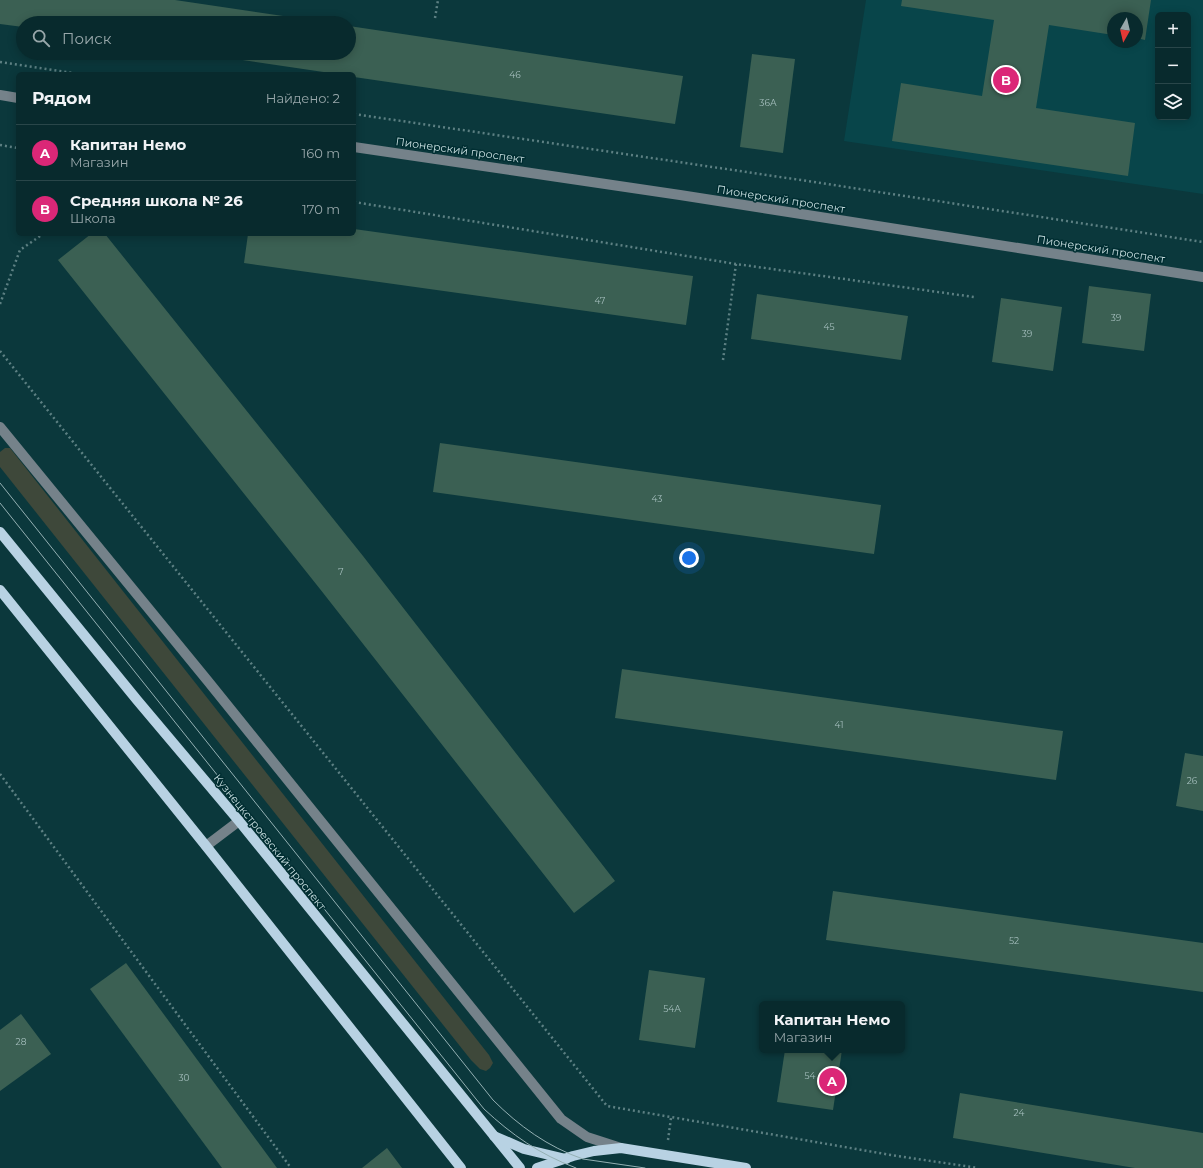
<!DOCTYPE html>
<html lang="ru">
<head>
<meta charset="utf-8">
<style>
  body { margin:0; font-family:Montserrat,sans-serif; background:#113235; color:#f1f3f6 }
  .controls { position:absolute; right:12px; top:12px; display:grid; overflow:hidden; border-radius:6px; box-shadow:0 2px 10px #0003 }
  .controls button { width:36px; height:36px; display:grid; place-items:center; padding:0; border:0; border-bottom:1px solid #294649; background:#082a2d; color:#f1f3f6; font:20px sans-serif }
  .compass { position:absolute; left:1107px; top:12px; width:36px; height:36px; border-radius:50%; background:#082a2d; box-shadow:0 2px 10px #0003; rotate:188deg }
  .you { position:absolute; left:689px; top:558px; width:14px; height:14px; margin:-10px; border:3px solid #fff; border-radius:50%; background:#1a73e8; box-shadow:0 0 0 6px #1a73e833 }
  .badge { display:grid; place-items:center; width:26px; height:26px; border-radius:50%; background:#db2777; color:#fff; font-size:13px; font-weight:700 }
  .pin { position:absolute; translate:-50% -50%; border:2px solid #fff; box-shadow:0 1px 4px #0006 }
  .popup { position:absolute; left:759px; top:1001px; width:146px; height:52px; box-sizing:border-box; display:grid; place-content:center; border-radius:6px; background:#082a2d; filter:drop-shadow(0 1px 3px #0005); font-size:13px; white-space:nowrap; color:#98a7aa }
  .popup b { font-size:15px; color:#f1f3f6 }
  .popup::after { content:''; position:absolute; left:50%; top:100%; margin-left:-8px; border:8px solid transparent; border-top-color:#082a2d }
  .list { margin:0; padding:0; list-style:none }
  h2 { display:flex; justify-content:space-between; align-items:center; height:52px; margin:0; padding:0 16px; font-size:17px }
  h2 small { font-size:13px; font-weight:400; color:#98a7aa }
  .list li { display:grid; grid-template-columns:26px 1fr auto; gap:12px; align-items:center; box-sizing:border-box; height:56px; padding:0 16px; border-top:1px solid #294649 }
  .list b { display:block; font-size:15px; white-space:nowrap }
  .list p { margin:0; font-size:13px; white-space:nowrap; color:#98a7aa }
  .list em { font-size:13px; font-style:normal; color:#98a7aa }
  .icon { flex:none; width:22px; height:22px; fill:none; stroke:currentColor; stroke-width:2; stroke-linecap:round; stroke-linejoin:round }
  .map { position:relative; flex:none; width:1203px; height:1168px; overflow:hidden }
  .search { position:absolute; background:#082a2d; box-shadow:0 2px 10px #0003; left:16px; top:16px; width:340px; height:44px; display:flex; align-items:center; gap:10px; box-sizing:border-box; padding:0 14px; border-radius:22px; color:#98a7aa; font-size:15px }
  .panel { position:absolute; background:#082a2d; box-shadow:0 2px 10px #0003; left:16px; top:72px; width:340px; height:164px; border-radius:6px }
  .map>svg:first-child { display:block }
  .built { fill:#08454a; fill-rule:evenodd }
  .green { fill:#3e483a }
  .building { fill:#3b6053 }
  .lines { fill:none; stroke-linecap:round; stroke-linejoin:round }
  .path { stroke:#5d8083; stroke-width:2.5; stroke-dasharray:2 3; stroke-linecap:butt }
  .minor { stroke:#75828a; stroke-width:10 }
  .major { stroke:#b8d2e3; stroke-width:10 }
  .tram { stroke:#94b0b3; stroke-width:1 }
  .labels { text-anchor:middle; stroke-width:3; stroke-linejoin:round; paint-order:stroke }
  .number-label { font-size:9px; fill:#a5bebd }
  .street-label { font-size:11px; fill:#c8dee0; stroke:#002e32 }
</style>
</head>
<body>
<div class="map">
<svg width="1203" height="1168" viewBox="0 0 1203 1168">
  <rect width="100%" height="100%" fill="#0b383c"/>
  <path class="built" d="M866 0H1203V194L844 141ZM1158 15H1188V117H1158ZM1113 18H1137V42H1113Z"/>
  <polygon class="green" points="5,448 10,448 489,1055 493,1063 490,1068 486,1071 480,1069 471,1060 0,467 0,452"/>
  <g class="building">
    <polygon points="0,0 175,0 324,22 23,23 23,27 0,24"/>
    <polygon points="902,0 1151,0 1145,40 1137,38 1137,18 1113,18 1113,35 1049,25 1036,108 1135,123 1128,176 892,141 901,83 982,96 994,20 901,6"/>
    <polygon points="349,26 683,76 675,124 354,77 354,74 337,74 202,54 349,53"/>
    <polygon points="752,54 795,59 783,153 740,147"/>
    <polygon points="354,229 693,276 686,325 244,263 248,234 354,234"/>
    <polygon points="91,234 105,234 363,556 615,881 574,913 320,589 58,260"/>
    <polygon points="1089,286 1151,294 1144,351 1082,343"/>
    <polygon points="757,294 908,316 901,360 751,339"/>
    <polygon points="1001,298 1062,307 1053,371 992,362"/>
    <polygon points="440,443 881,505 874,554 433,492"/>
    <polygon points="622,669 1063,731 1056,780 615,718"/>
    <polygon points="1185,753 1203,756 1203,811 1176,806"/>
    <polygon points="833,891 1203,943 1203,992 826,940"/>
    <polygon points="126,963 277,1168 222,1168 90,989"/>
    <polygon points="649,970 705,978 695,1048 639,1040"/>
    <polygon points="21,1014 51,1054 0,1091 0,1030"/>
    <polygon points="785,1050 842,1050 833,1110 777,1102"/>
    <polygon points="960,1093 1203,1133 1203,1168 1135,1168 953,1138"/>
    <polygon points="387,1148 402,1168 362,1168"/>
  </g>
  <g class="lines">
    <g class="path">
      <polyline points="435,18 438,0"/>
      <polyline points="0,62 80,74"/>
      <polyline points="354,114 814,182 1203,242"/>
      <polyline points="0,145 18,148"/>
      <polyline points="354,202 736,264 974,297"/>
      <polyline points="0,304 20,250 43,234"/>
      <polyline points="0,351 607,1106 891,1155 978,1168"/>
      <polyline points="723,360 736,264"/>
      <polyline points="0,774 291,1168"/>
      <polyline points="668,1140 671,1118"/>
    </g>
    <g class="minor">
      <polyline points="0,95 18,98"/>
      <polyline points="354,147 680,195 1203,277"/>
      <polyline points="0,427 207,680 561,1119 587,1137 621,1148"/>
      <polyline points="206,846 239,821"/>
    </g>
    <g class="major">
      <polyline points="0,532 137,700 239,821 520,1168"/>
      <polyline points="0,590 206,846 461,1168"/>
      <polyline points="494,1136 524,1149 566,1159"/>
      <polyline points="537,1168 573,1156 594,1151 621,1148 746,1168"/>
    </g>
    <g class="tram">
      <path d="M0 483 493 1100C519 1126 548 1147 583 1159L645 1168"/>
      <path d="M0 503 484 1109C512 1135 539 1154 576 1168"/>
    </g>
  </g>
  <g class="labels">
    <g class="number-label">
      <text x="515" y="78">46</text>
      <text x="768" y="106">36А</text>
      <text x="600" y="304">47</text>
      <text x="1116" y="321">39</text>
      <text x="829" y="330">45</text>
      <text x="1027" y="337">39</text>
      <text x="657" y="502">43</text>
      <text x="341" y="575">7</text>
      <text x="839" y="728">41</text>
      <text x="1192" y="784">26</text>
      <text x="1014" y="944">52</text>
      <text x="672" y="1012">54А</text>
      <text x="21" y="1045">28</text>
      <text x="810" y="1079">54</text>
      <text x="184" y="1081">30</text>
      <text x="1019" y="1116">24</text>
    </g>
    <g class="street-label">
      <text transform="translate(460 150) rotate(8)" y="4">Пионерский проспект</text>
      <text transform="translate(781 199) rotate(9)" y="4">Пионерский проспект</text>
      <text transform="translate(1101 249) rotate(9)" y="4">Пионерский проспект</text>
      <text transform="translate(270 842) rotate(51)" y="4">Кузнецкстроевский проспект</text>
    </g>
  </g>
</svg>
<div class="controls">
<button>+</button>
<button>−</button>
<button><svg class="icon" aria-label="layers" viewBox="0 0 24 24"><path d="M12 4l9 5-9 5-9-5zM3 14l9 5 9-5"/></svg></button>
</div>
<svg class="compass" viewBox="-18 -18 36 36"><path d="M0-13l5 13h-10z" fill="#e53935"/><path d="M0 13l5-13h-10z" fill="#98a7aa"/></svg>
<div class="you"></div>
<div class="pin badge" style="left:832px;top:1081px">A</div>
<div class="popup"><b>Капитан Немо</b>Магазин</div>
<div class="pin badge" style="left:1006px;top:80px">B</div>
<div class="search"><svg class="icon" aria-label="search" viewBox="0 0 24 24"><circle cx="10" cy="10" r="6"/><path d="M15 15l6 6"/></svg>Поиск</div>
<section class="panel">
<h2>Рядом<small>Найдено: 2</small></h2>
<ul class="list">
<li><span class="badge">A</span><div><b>Капитан Немо</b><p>Магазин</p></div><em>160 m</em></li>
<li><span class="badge">B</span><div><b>Средняя школа № 26</b><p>Школа</p></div><em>170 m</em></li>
</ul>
</section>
</div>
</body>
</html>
